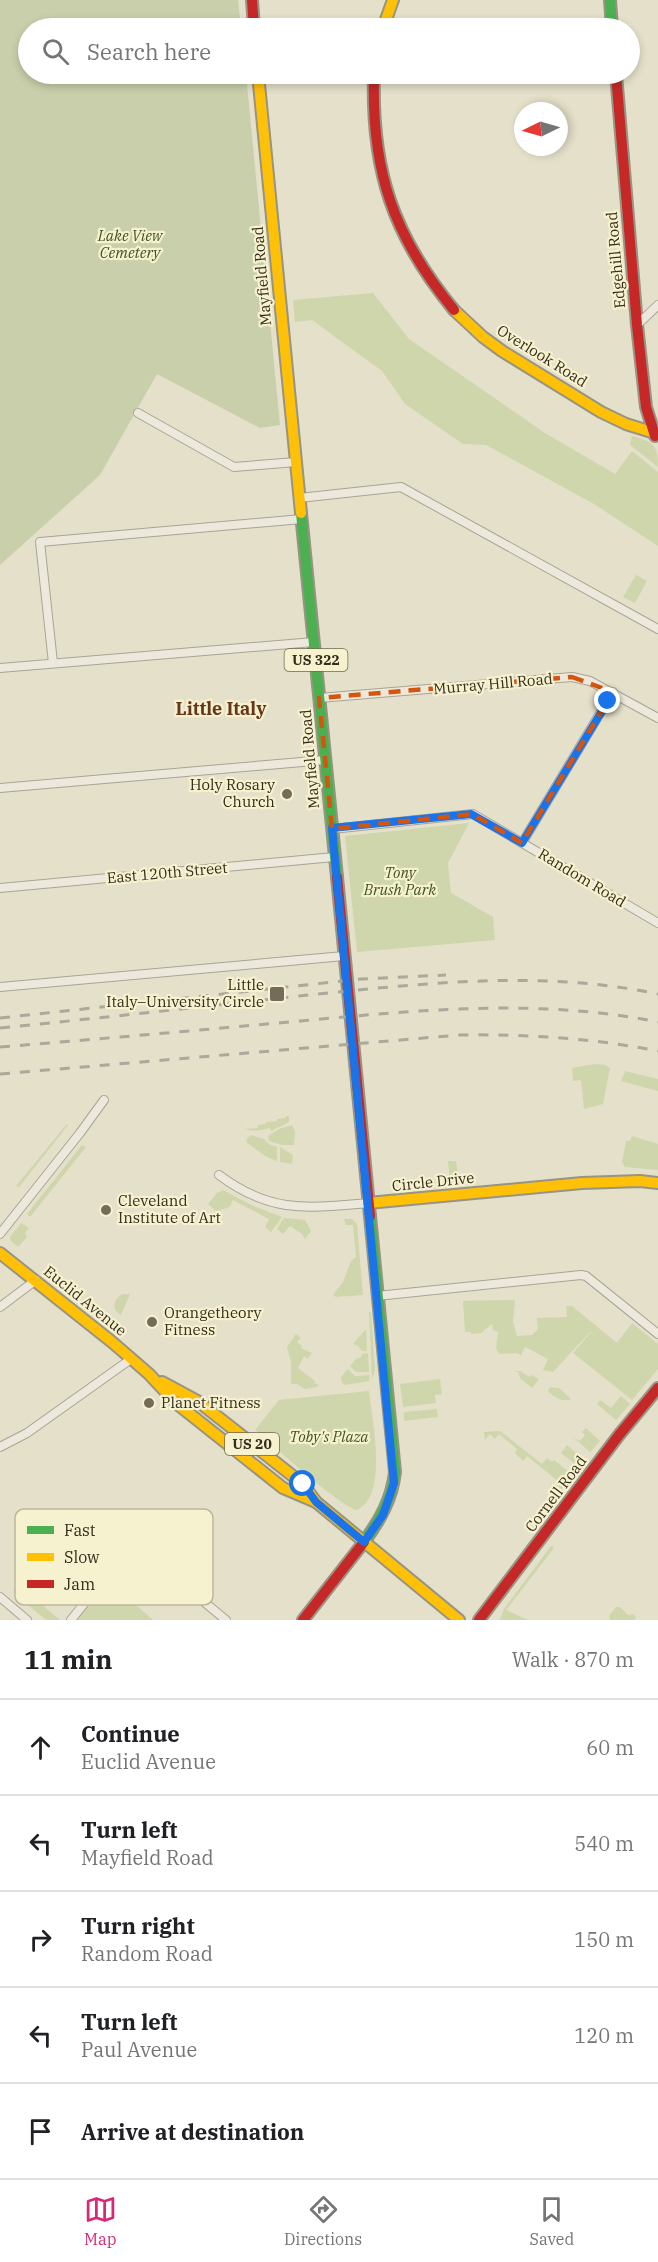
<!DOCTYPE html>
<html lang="en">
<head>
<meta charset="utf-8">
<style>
  body { margin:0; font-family:"IBM Plex Serif",serif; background:#f6f6f6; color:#202124 }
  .compass { position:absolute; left:514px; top:102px; width:54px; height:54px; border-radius:50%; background:#fff; box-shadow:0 3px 9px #0003; rotate:265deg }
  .stop { position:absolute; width:18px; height:18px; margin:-14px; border:4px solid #1a73e8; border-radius:50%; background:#fff }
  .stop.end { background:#1a73e8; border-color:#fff; box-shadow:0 2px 6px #0008 }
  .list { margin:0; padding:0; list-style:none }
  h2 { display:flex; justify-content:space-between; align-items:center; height:78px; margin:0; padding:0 24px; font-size:26px }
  h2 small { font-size:20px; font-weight:400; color:#757577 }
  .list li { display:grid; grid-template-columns:39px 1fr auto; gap:18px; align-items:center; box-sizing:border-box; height:96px; padding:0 24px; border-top:2px solid #e0e0e0 }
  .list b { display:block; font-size:22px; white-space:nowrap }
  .list p { margin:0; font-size:20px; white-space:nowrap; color:#757577 }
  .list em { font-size:20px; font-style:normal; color:#757577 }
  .icon { flex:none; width:33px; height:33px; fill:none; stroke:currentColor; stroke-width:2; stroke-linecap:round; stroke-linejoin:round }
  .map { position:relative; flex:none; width:658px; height:1620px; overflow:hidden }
  .search { position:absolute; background:#fff; box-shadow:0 3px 9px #0003; left:18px; right:18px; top:18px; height:66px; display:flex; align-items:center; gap:15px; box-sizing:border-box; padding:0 21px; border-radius:33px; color:#757577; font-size:22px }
  .sheet { height:558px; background:#fff }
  nav { display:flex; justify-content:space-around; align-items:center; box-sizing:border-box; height:84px; border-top:2px solid #e0e0e0; background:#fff; font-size:16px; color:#757577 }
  nav a { display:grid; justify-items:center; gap:3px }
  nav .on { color:#db2777 }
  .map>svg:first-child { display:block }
  .green { fill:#cfd6ac }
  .cemetery { fill:#cacfab }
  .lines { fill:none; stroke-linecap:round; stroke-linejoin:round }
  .street-casing { stroke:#a9a494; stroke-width:10 }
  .fast-casing { stroke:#989484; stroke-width:14 }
  .slow-casing { stroke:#989484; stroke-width:14 }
  .jam-casing { stroke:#989484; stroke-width:14 }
  .street { stroke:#ece9dc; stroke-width:8 }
  .fast { stroke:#4caf50; stroke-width:10 }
  .slow { stroke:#ffc107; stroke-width:10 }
  .jam { stroke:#c62828; stroke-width:10 }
  .rail { stroke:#aba89c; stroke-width:3; stroke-dasharray:10 10; stroke-linecap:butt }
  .route { stroke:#1a73e8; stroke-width:8 }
  .marked { fill:none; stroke:#d6550e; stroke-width:4.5; stroke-dasharray:12 8; stroke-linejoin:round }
  .poi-dot { fill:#746c59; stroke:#f6f1cf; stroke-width:2 }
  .labels { text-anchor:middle; stroke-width:4.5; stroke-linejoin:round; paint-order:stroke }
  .shield { fill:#f6f1cf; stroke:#706852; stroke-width:1.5 }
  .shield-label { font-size:14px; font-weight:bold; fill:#372d1c }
  .park-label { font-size:15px; font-style:italic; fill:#3f5422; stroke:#f6f1cf }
  .street-label { font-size:15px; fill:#372d1c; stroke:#f6f1cf }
  .poi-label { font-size:15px; fill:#372d1c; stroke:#f6f1cf; text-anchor:start }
  .quarter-label { font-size:18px; font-weight:bold; fill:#65361a; stroke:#f6f1cf }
  .key { fill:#f6f1cf; stroke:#bdb699; stroke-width:1.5 }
  .key-label { font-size:16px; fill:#372d1c }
</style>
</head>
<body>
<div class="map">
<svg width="658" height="1620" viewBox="0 0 658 1620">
  <rect width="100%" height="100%" fill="#e4e0ca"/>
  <g class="green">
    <polygon points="373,293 409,339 545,433 615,474 632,451 658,472 658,546 594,504 486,445 463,444 405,404 382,371 312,320 295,322 293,300"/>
    <path d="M632 436C653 442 658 444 658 467L630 445Z"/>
    <polygon points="636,575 647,581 635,603 623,597"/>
    <polygon points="469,823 448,863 451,893 493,917 495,940 357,952 345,836"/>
    <polygon points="594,1064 605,1065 610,1068 603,1104 584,1109 581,1080 573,1081 572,1068"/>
    <polygon points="625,1071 658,1079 658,1091 621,1081"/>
    <path d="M286 1116H289V1122L271 1131 270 1128C257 1131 247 1134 238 1122L245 1129 258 1128V1125L266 1124V1122L277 1121V1119L286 1118Z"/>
    <polygon points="67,1124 68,1125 19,1187 16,1186"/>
    <polygon points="292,1125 295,1131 294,1145 282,1145 269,1141 268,1136 279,1129"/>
    <polygon points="251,1135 264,1139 270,1145 277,1147 277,1161 267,1157 247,1143 246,1140"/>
    <polygon points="632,1136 658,1144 658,1170 625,1167 622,1162 626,1141 630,1141"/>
    <polygon points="82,1145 86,1147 30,1217 27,1214"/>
    <polygon points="280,1147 293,1155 292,1164 280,1162"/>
    <polygon points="448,1161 456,1161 459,1180 471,1179 471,1181 450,1182"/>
    <polygon points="223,1190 251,1205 282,1217 271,1232 265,1227 269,1219 233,1200 230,1207 217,1211 222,1216 208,1204 217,1193"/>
    <polygon points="284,1218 305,1220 311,1231 305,1239 302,1234 290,1226 283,1234 277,1229"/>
    <polygon points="344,1219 352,1219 357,1224 363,1295 336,1297 333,1295 343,1282 351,1261 356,1257 353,1225 346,1225"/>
    <polygon points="21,1223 29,1228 25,1233 27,1237 18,1247 11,1241 10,1237"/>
    <path d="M123 1294H130L121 1315C111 1310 113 1298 123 1294Z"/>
    <polygon points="515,1300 513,1322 517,1336 532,1335 538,1329 537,1318 567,1317 566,1306 572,1306 617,1343 632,1323 658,1344 658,1369 632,1400 573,1353 590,1333 593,1335 590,1332 553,1372 543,1370 548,1359 525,1347 521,1355 516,1353 499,1354 496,1348 498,1332 493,1330 492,1324 484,1330 482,1333 471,1334 471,1332 465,1332 463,1301"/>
    <polygon points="369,1312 371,1312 375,1370 372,1379"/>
    <polygon points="366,1329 367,1351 362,1351 358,1346 353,1344"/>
    <polygon points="296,1334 301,1338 297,1342 302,1346 301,1348 312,1353 307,1359 304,1356 298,1368 315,1381 314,1383 319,1385 317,1387 305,1389 297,1384 291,1384 291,1362 287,1347"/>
    <polygon points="368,1353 369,1372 356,1372 350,1366 356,1359 361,1357 362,1354"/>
    <polygon points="348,1369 355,1376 370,1375 369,1381 345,1385 342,1383 341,1377"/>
    <polygon points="513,1371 522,1371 521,1372 530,1377 531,1375 539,1379 532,1388 520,1378 518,1372"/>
    <polygon points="440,1379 442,1394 435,1395 436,1403 403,1407 400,1384"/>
    <path d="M550 1387 559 1388 571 1399C563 1403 554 1397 548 1391Z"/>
    <path d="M369 1391C372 1421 389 1495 357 1510 338 1505 274 1446 255 1430L279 1400Z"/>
    <polygon points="621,1396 630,1404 616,1420 597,1404 600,1400 611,1408"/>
    <polygon points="437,1409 438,1417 404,1421 404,1412"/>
    <polygon points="586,1428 600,1441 590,1452 573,1437 580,1441 585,1435 582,1432"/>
    <polygon points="500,1431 542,1464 547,1458 552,1462 554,1460 573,1475 562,1489 556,1485 558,1481 527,1456 523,1461 515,1453 517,1449 499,1434 495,1439 490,1434 485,1440 484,1432"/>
    <polygon points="567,1445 584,1460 579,1467 561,1453"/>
    <polygon points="551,1546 554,1548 506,1610 528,1620 500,1620 504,1609"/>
    <polygon points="109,1581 153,1620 77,1620"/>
    <polygon points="16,1586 27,1592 60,1620 46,1620 13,1592"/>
    <polygon points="616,1607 620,1607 628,1615 633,1614 636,1617 634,1620 610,1620 609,1616"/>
  </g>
  <polygon class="cemetery" points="0,0 238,0 241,28 28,28 28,74 246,74 280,425 260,428 157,374 100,475 0,565"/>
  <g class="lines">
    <defs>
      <g id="street">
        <polyline points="637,325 658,305"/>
        <polyline points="138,413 234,467 296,462"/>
        <polyline points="299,498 401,487 658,629"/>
        <polyline points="53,663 40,542 302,519"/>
        <polyline points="0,668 314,642"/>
        <polyline points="319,698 572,677 590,681 658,718"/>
        <polyline points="0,788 325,760"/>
        <polyline points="332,829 473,814 658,923"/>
        <polyline points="522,843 613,692"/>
        <polyline points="0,888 334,857"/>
        <polyline points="0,987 344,956"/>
        <path d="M219 1175C271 1214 308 1208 368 1203"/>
        <polyline points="0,1234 80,1133 104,1100"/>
        <polyline points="377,1296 581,1275 586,1276 658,1334"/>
        <polyline points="0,1307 36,1280"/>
        <polyline points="0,1447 27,1433 131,1359"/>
        <polyline points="98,1514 226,1620"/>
        <polyline points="0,1597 27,1620"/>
        <polyline points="71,1620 133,1542"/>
      </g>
      <g id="fast">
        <polyline points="610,0 612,28"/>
        <polyline points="301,513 337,877"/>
        <path d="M364 1542C380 1520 392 1499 395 1472L370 1216"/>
      </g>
      <g id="slow">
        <polyline points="383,28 393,0"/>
        <polyline points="258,74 301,513"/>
        <polyline points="454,310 483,337 502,351 601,412 626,424 658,434"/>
        <polyline points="368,1203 582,1183 640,1181 658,1183"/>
        <polyline points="0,1253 112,1342 149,1374 176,1403 283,1488 316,1502"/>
        <polyline points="162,1382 199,1402 303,1484 316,1502 459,1620"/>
      </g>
      <g id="jam">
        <polyline points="252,0 254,28"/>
        <path d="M374 74C371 170 393 236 454 310"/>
        <polyline points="616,74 637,325 646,407 655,436"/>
        <polyline points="337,877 370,1216"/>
        <polyline points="303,1620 364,1542"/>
        <polyline points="479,1620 619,1435 658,1388"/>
      </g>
    </defs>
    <use href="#street" class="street-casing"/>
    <use href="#fast" class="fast-casing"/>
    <use href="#slow" class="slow-casing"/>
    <use href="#jam" class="jam-casing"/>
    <use href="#street" class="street"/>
    <use href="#fast" class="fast"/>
    <use href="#slow" class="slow"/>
    <use href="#jam" class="jam"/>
    <g class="rail">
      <polyline points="0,1018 361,979 446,975"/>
      <path d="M0 1028C100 1018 200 1007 299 996 418 984 540 969 658 994"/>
      <path d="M0 1047C100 1039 200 1030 300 1021 421 1010 537 998 658 1022"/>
      <path d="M0 1074 459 1035C527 1034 592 1038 658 1051"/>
    </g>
  </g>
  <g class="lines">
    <polyline class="route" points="303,1484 316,1502 364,1542 383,1515 394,1483 332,828 471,814 522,843 608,701"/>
  </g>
  <path class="marked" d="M572 677 613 692 522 843 472 814 332 829 319 698Z"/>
  <g class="poi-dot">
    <circle cx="287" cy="794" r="6"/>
    <rect x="269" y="986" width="16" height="16" rx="3"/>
    <circle cx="106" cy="1210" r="6"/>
    <circle cx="152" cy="1322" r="6"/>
    <circle cx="149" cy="1403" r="6"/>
  </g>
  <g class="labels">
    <g class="shield">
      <rect x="284.5" y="649" width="63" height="22" rx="4.5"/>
      <rect x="225" y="1433" width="54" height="22" rx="4.5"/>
    </g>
    <g class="shield-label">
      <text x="316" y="665">US 322</text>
      <text x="252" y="1449">US 20</text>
    </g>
    <g class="park-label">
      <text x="130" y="241">Lake View<tspan x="130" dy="17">Cemetery</tspan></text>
      <text x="400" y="878">Tony<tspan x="400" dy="17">Brush Park</tspan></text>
      <text x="329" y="1442">Toby's Plaza</text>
    </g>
    <g class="street-label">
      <text transform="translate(616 260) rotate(-95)" y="5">Edgehill Road</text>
      <text transform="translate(262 276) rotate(-95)" y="5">Mayfield Road</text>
      <text transform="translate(542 356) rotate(32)" y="5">Overlook Road</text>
      <text transform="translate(493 684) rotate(-5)" y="5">Murray Hill Road</text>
      <text transform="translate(310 759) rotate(-95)" y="5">Mayfield Road</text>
      <text transform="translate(167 873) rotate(-5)" y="5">East 120th Street</text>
      <text transform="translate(582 878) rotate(31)" y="5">Random Road</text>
      <text transform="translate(433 1182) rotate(-6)" y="5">Circle Drive</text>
      <text transform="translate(85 1301) rotate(39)" y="5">Euclid Avenue</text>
      <text transform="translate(556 1494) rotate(-53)" y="5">Cornell Road</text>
    </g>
    <g class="poi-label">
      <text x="275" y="790" text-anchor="end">Holy Rosary<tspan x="275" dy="17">Church</tspan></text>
      <text x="264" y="990" text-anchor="end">Little<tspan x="264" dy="17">Italy–University Circle</tspan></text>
      <text x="118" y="1206">Cleveland<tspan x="118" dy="17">Institute of Art</tspan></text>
      <text x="164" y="1318">Orangetheory<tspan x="164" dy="17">Fitness</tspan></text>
      <text x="161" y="1408">Planet Fitness</text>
    </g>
    <g class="quarter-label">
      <text x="221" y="715">Little Italy</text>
    </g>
  </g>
  <rect x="15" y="1509" width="198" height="96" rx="9" class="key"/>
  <rect x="27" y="1526" width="27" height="8" fill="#4caf50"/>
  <rect x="27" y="1553" width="27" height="8" fill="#ffc107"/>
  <rect x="27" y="1580" width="27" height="8" fill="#c62828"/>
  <g class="key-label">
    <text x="64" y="1536">Fast</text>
    <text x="64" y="1563">Slow</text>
    <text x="64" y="1590">Jam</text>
  </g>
</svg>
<svg class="compass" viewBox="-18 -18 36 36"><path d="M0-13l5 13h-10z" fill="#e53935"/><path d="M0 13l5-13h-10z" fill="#757577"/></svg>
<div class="stop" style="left:303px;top:1484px"></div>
<div class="stop end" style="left:608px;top:701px"></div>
<div class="search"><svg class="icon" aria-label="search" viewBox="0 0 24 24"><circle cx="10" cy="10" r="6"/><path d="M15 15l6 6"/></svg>Search here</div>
</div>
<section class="sheet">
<h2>11 min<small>Walk · 870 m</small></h2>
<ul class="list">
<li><svg class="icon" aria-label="ahead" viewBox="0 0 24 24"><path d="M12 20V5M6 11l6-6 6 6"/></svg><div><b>Continue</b><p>Euclid Avenue</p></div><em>60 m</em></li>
<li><svg class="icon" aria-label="left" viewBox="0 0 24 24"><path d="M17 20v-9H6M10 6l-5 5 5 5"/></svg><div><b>Turn left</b><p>Mayfield Road</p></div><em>540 m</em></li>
<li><svg class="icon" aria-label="right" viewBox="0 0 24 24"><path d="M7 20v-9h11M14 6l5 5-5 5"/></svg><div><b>Turn right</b><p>Random Road</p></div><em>150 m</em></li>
<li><svg class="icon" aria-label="left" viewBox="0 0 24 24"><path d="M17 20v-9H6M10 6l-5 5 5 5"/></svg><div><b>Turn left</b><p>Paul Avenue</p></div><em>120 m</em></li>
<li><svg class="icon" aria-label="arrive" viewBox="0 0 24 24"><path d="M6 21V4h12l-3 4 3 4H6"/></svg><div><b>Arrive at destination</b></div></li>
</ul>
</section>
<nav>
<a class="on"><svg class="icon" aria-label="map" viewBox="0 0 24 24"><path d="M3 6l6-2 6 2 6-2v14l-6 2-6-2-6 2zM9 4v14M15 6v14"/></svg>Map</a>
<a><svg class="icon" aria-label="directions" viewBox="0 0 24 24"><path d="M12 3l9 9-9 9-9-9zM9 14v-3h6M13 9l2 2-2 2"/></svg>Directions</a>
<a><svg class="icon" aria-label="saved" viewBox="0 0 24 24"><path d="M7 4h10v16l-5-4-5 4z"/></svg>Saved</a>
</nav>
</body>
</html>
